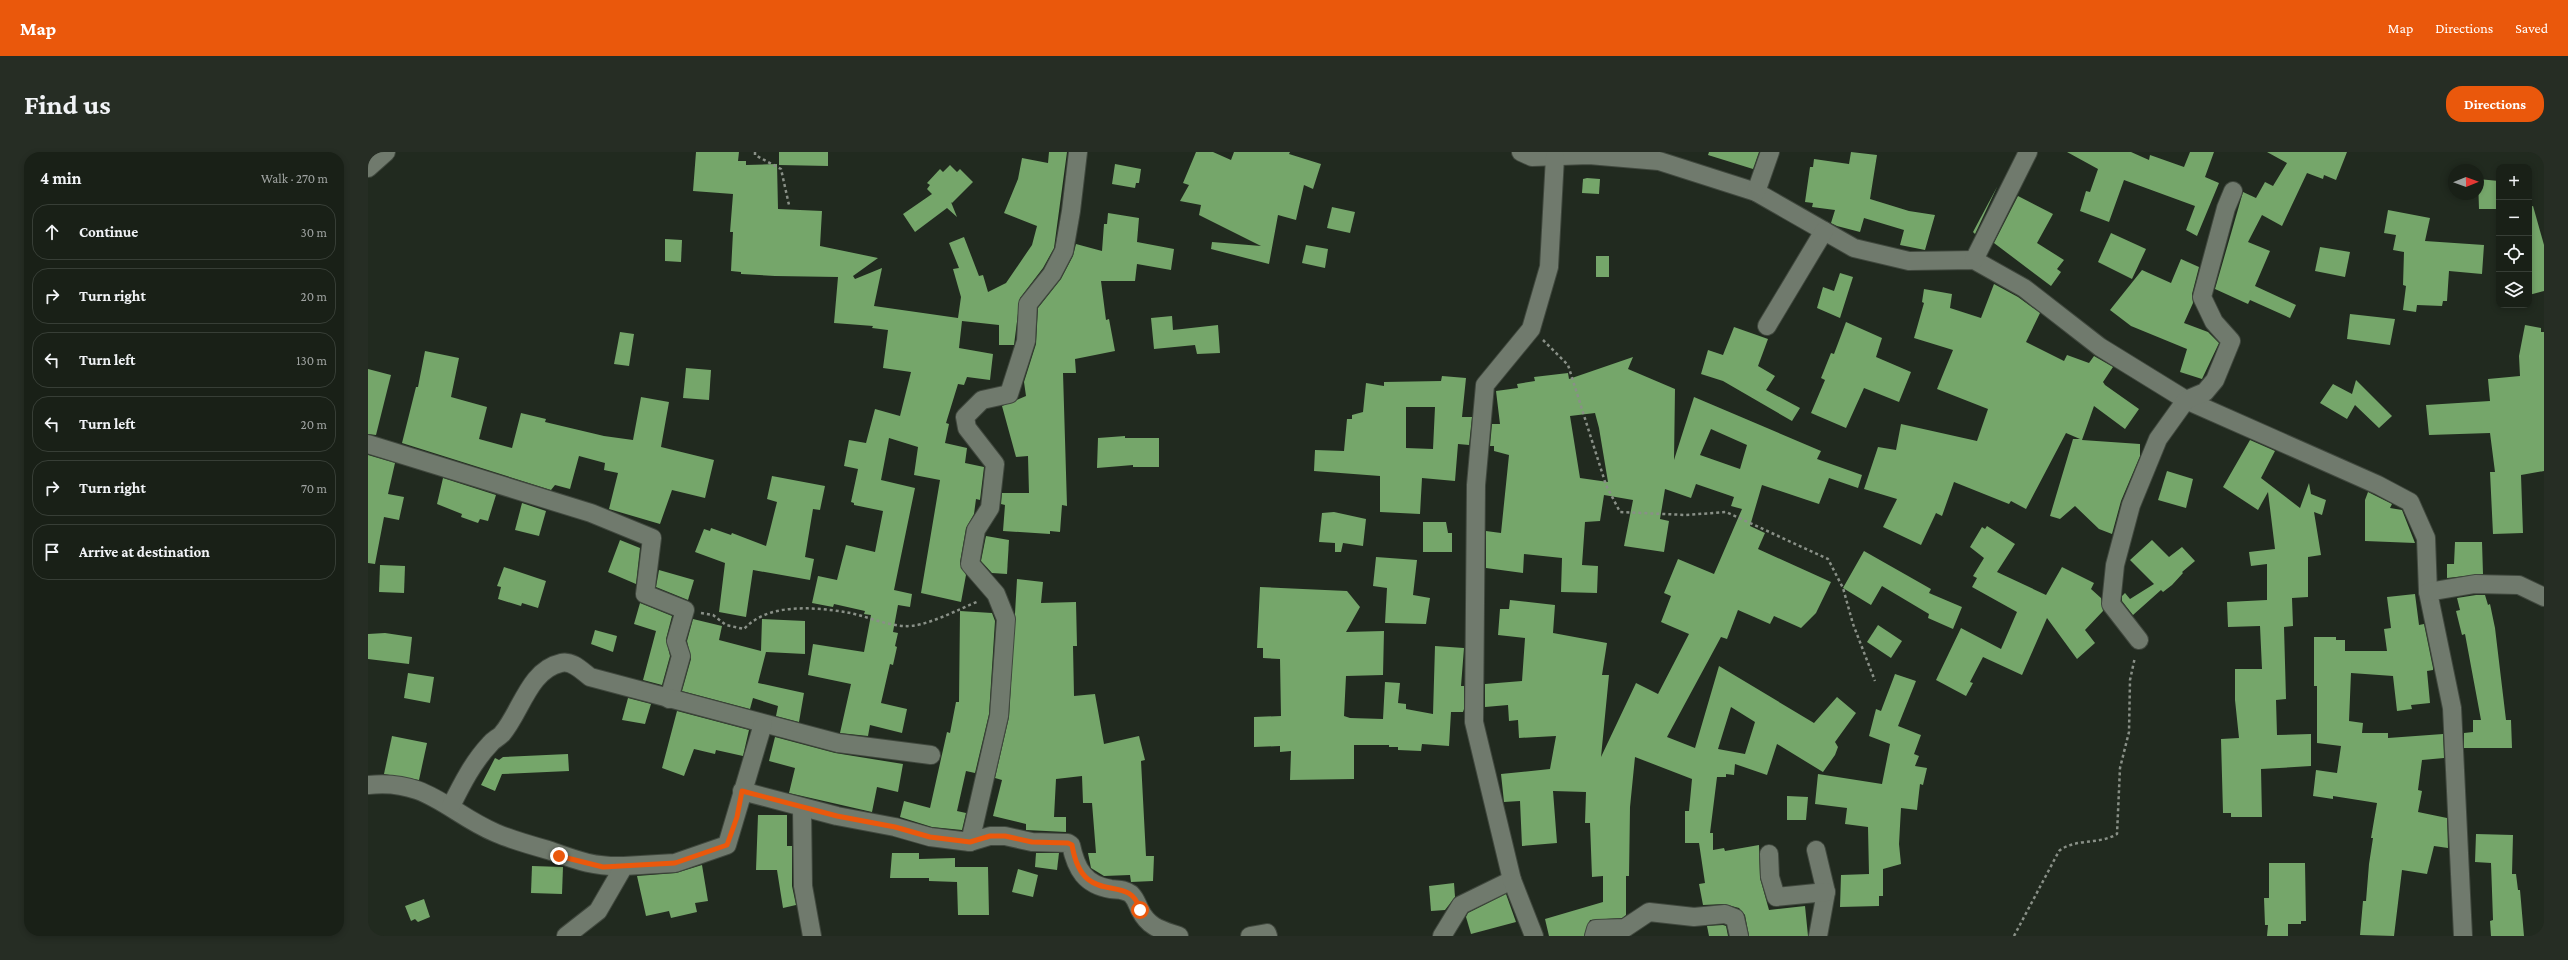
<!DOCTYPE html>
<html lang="en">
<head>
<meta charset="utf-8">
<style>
  body { margin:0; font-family:"Crimson Pro",serif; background:#262d24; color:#f1f3f6 }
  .controls { position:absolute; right:12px; top:12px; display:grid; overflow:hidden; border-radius:8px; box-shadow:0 2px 6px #0003 }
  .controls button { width:36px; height:36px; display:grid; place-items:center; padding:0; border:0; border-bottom:1px solid #373e36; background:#192017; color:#f1f3f6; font:20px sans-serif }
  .compass { position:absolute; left:2080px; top:12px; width:36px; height:36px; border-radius:50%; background:#192017; box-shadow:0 2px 6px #0003; rotate:89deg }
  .stop { position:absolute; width:12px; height:12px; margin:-9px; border:3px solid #ea580c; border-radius:50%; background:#fff }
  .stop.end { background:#ea580c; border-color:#fff; box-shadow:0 1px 4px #0008 }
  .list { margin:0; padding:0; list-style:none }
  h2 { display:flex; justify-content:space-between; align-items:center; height:52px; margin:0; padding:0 16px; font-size:17px }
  h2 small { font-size:13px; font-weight:400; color:#9fa3a1 }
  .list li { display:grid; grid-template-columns:26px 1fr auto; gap:12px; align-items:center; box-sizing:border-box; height:56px; margin:0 8px 8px; padding:0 8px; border:1px solid #373e36; border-radius:16px }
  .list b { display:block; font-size:15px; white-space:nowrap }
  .list em { font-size:13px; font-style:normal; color:#9fa3a1 }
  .icon { flex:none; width:22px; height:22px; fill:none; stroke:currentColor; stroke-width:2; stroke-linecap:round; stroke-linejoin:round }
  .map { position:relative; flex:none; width:2176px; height:784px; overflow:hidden; border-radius:16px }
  header { display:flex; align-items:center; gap:24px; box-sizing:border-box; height:56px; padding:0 20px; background:#ea580c; color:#fff }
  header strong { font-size:19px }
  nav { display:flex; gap:22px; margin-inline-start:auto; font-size:14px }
  .intro { display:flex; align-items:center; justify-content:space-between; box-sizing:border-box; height:96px; padding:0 24px }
  h1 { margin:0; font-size:28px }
  .button { padding:10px 18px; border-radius:16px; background:#ea580c; color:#fff; font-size:14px; font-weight:700 }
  main { display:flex; gap:24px; padding:0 24px }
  aside { flex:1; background:#192017; border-radius:16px; box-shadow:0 2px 6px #0003 }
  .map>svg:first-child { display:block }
  .building { fill:#75a66a; fill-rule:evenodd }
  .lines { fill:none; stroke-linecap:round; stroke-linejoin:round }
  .minor-casing { stroke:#40483e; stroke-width:20 }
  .path { stroke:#899087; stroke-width:2.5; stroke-dasharray:3 3; stroke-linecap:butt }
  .minor { stroke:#707a6d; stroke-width:18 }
  .route { stroke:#ea580c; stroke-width:5 }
</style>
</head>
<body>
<header>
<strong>Map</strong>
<nav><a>Map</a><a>Directions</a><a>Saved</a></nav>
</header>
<div class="intro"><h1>Find us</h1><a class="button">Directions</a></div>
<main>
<aside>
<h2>4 min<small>Walk · 270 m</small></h2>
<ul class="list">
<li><svg class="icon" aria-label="ahead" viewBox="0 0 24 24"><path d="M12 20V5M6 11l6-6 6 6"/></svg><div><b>Continue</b></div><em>30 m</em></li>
<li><svg class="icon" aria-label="right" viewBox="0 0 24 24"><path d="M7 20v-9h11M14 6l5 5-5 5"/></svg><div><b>Turn right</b></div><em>20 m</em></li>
<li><svg class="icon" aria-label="left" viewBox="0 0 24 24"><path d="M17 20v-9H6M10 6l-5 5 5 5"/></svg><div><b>Turn left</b></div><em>130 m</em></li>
<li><svg class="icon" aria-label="left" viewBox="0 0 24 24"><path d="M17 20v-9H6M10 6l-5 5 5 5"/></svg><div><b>Turn left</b></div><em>20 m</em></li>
<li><svg class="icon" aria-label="right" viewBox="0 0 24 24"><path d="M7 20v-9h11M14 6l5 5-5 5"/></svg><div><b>Turn right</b></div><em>70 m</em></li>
<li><svg class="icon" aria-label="arrive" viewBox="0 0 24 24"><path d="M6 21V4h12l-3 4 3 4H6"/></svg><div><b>Arrive at destination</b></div></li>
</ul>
</aside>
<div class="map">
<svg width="2176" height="784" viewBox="0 0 2176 784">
  <rect width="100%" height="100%" fill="#212a1f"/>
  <g class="building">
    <polygon points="328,0 371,0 370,9 378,9 378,13 409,12 410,57 454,59 452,94 510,106 485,124 487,127 514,116 506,154 590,166 593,145 585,117 591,116 581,91 596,85 611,124 615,123 620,140 638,131 664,93 669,74 636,61 650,27 654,6 680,11 681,0 699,0 686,96 675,116 652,146 646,193 631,193 631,173 594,169 591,196 625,202 622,228 599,225 596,233 590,232 578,271 581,272 577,291 599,296 597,311 616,315 612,348 608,347 606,362 598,376 592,410 598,423 593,450 553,441 572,328 546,323 550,295 521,286 513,328 547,336 526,438 544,442 542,455 530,453 525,480 530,481 527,494 529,495 525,513 522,512 513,551 539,557 534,581 502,573 500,584 472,581 483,532 440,523 445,492 496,500 503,463 496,462 497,459 466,452 465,455 444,451 450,424 469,428 478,393 507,400 515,359 486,353 486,351 483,350 490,317 476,314 481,288 498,291 507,257 532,264 543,220 515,216 520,178 504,176 505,174 466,171 470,125 407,124 373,122 373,120 363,119 365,80 362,80 365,42 325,39"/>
    <polygon points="411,0 460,0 460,14 411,13"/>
    <polygon points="828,0 845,0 863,8 866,0 922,0 921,2 953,12 945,37 936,33 928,68 910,63 901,112 843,97 844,90 893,94 831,63 833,53 812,49 821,33 815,31"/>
    <polygon points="1341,0 1391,0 1385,17 1340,3"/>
    <polygon points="1483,0 1509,3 1502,47 1541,59 1567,63 1557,98 1532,93 1536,78 1496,66 1492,80 1469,74 1463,71 1467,58 1444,55 1445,51 1437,50 1442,15 1445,15 1446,7 1481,12"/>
    <polygon points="1699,0 1763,0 1781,8 1782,3 1816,15 1822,0 1846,0 1837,25 1851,31 1829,84 1818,78 1827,54 1756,28 1741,70 1712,59 1718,39 1722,40 1730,17"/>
    <polygon points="1899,0 1979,0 1968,28 1956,23 1955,27 1939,21 1914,74 1894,63 1880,90 1902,99 1887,134 1928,153 1922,166 1882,148 1880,152 1847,137 1875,40 1888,46 1897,30 1905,34 1919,11"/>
    <polygon points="747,12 773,17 771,31 768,31 767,36 744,32"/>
    <polygon points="582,13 589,20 592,17 605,30 584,51 583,50 589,65 579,56 547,80 535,62 564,42 559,37 562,33 559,31 572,17 575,20"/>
    <polygon points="1219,26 1232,27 1231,42 1214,41 1215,27"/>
    <polygon points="2110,27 2131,29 2131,57 2111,57"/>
    <polygon points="1629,35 1607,82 1605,80"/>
    <polygon points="1650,44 1685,62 1669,91 1696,108 1689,117 1693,120 1683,134 1626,91"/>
    <polygon points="2165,54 2176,93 2176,139 2161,143 2161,55"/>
    <polygon points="964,55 987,60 982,81 959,76"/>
    <polygon points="2020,58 2062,66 2057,89 2116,93 2114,122 2081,119 2079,149 2075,149 2074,154 2049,153 2048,160 2035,158 2038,134 2035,133 2036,100 2025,98 2028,83 2016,81"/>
    <polygon points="740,61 771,66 769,90 806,97 803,118 769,112 767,129 733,129 738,168 741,167 747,199 707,207 708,221 695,221 699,354 694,353 692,380 682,379 682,382 635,379 637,353 633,352 634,341 661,341 660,304 648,305 634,254 658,244 656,230 668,192 670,156 693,127 705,104 708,92 734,99 736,72 739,72"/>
    <polygon points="1743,81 1778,97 1764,127 1730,110"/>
    <polygon points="297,87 314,88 313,110 297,109"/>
    <polygon points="938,93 960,97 957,116 934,111"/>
    <polygon points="1952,95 1982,100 1977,125 1947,119"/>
    <rect x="1228" y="104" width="13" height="21"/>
    <polygon points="1813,107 1831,115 1824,142 1825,151 1816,171 1840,180 1851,191 1834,227 1812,220 1819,197 1763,174 1742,158 1774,118 1803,131"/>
    <polygon points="1472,121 1485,125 1472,166 1449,156 1455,135 1466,139"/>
    <polygon points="1626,132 1650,145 1672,161 1658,190 1696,209 1699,203 1721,211 1726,204 1745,215 1735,230 1737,233 1771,257 1757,277 1726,254 1714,288 1772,292 1772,304 1753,349 1744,382 1731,377 1707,354 1692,367 1682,364 1705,287 1712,287 1698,281 1658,357 1643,349 1641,352 1586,330 1574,364 1568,361 1553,393 1515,375 1529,347 1496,337 1510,295 1528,298 1533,272 1609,289 1620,257 1569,237 1585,198 1546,186 1556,151 1554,150 1556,137 1584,142 1582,156 1613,166"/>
    <polygon points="1982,162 2027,167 2022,193 1979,187"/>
    <polygon points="804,164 805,178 850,173 852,201 829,202 827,193 786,197 783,166"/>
    <polygon points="1478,170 1514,186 1508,205 1543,220 1531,250 1496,236 1478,276 1443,261 1457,228 1453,226 1463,201 1466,202"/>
    <polygon points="2157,173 2173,176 2173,180 2176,180 2176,319 2153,323 2155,381 2125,382 2122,320 2127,320 2122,281 2061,283 2058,253 2122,249 2120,227 2152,224 2151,204"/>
    <polygon points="1366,175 1400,187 1390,214 1407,224 1398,238 1432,256 1424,269 1355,229 1333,222 1340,198 1355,203"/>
    <polygon points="252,180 266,182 261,214 246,212"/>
    <polygon points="57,199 91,206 83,245 119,255 111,287 144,296 153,261 178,267 177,270 236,284 265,288 273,245 301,250 293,295 346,308 337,346 304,338 292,372 241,357 250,321 236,318 237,311 211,304 202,337 187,333 183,338 34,291 48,235 50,235"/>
    <path d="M1265 205 1260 217 1307 237 1306 308 1326 245 1453 299 1449 307 1494 323 1490 336 1461 326 1451 352 1394 333 1382 374 1397 381 1390 397 1463 430 1448 461 1433 476 1406 464 1402 472 1370 458 1359 487 1353 485 1299 585 1327 596 1351 514 1446 571 1469 545 1488 561 1467 590 1470 595 1467 603 1455 620 1409 592 1399 623 1367 612 1366 623 1358 622V625H1349L1342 681H1345V698L1356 696 1357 699 1391 693 1392 726 1401 758 1437 754 1440 784H1381L1377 763 1371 756 1356 752 1335 753 1331 732 1337 731 1331 691H1317V659H1321L1324 627 1267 605 1262 655 1261 724H1258V763L1254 766 1222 768 1216 784H1181L1177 767 1235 750V724L1224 725 1222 671H1217L1218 640 1185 639 1189 691 1154 694 1152 649 1136 650 1133 622 1182 617 1188 584 1151 586 1150 568 1141 569 1140 553 1117 555V532L1154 529 1157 486 1130 483 1132 457H1141L1142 448 1187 453 1185 481 1239 491 1234 523H1241L1233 605 1268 531 1290 542 1321 482 1293 470 1303 444 1296 441 1310 407 1346 422 1374 357 1363 354 1366 345 1328 332 1323 346 1297 337 1292 367 1301 369 1296 400 1256 394 1265 348 1236 343 1232 369 1217 370 1214 413 1230 414 1229 441 1193 440 1194 406 1156 402 1155 421 1118 416V379L1133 381 1141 303 1126 299V294H1122L1124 272H1132L1128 239 1150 236 1149 232 1167 229 1166 225 1200 221 1201 227ZM1227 261 1231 276 1240 330 1212 326 1202 264ZM1343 277 1379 293 1372 317 1332 303ZM1363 555 1387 570 1377 602 1350 597Z"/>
    <polygon points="318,216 343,218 341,248 315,246"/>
    <polygon points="0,217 23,223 8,283 0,282"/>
    <path d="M1074 224 1098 226 1094 265H1104L1101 293 1090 292 1087 329 1054 326 1052 362 1012 360V324L946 319 947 298 976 299 979 267H984V263L995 260 998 231 1016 234V230L1073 229ZM1038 255H1067L1065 297 1038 296Z"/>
    <polygon points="1988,228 2024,264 2011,276 1987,253 1979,267 1952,251 1965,232 1984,242"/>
    <polygon points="757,284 757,286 791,286 791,315 765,315 765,313 729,316 730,286"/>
    <polygon points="1882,288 1907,299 1893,326 1932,356 1941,331 1943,342 1958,348 1954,363 1946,360 1953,403 1940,405 1940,445 1924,446 1925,474 1916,475 1918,547 1908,548 1909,583 1943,582 1943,614 1893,617 1894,665 1863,665 1863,661 1855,661 1853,587 1871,586 1867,548 1867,517 1894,517 1892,474 1860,475 1859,450 1899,448 1899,412 1883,414 1881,400 1907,397 1900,340 1890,358 1855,335"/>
    <polygon points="0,303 27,311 20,342 36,345 31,368 16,365 7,412 0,411"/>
    <polygon points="1799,319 1825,327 1818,356 1790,348"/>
    <polygon points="404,324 457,334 452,358 445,357 437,405 446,407 442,428 385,418 378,465 351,460 357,411 327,400 336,377 342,379 343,376 363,383 364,381 398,394 409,350 399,347"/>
    <polygon points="75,326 128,343 120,369 112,367 110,371 93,365 94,362 69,352"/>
    <polygon points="2000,340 2024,352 2022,356 2034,358 2047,391 1997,389 1997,348"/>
    <polygon points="154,351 178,359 171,384 147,378"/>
    <polygon points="966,360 998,367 995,394 975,391 973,400 967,400 967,391 951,390 954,361"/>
    <polygon points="1055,370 1078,370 1080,381 1084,381 1084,400 1055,400"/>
    <polygon points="1619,374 1647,392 1629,420 1678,443 1694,415 1726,431 1723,437 1733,446 1735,459 1717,478 1727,491 1709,507 1679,466 1654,523 1615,505 1602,530 1605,531 1598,544 1568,528 1593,476 1633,497 1649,460 1604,435 1609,426 1605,424 1616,406 1602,395 1614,375 1617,377"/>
    <polygon points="618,384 641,388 639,422 624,421 613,409"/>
    <polygon points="252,388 272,396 268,432 240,420"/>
    <polygon points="1784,388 1801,405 1814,395 1827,409 1814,420 1815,421 1804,433 1795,440 1793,438 1765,463 1754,449 1754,444 1757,441 1762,447 1786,432 1762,408"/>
    <polygon points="2087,390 2114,390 2115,422 2079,426 2079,412 2086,412"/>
    <polygon points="1496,399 1563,437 1561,441 1594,455 1585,477 1560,466 1561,462 1514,434 1503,453 1475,436"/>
    <polygon points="1008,405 1049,408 1045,443 1062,446 1058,472 1017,471 1019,436 1005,434"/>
    <polygon points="12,413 37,414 36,441 11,440"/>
    <polygon points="136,415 178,429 170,456 154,451 153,454 130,447 133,435 129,434"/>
    <polygon points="291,418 326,428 320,448 288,435"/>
    <polygon points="649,427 675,430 673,451 708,450 709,494 705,494 706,544 727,542 736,592 771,584 777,608 773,609 778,704 786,704 785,729 763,730 762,723 736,724 723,716 720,701 728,701 724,651 715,651 714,624 688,627 686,665 698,665 698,680 658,678 658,672 625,664 634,628 627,626 641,565"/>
    <polygon points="892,435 979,439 992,455 978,480 1016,479 1015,523 978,524 976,564 982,566 1015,567 1017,530 1032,531 1030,551 1038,552 1038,557 1065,562 1067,494 1096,496 1093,534 1096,534 1096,557 1095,560 1083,560 1081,594 1054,592 1053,599 1030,598 1030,595 1021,595 1021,593 986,593 986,627 922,628 923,599 912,600 912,594 886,595 886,565 913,564 912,507 895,506 895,496 889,496"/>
    <polygon points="2047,442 2051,473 2056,472 2065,516 2065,518 2059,519 2062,551 2043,553 2044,557 2029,559 2025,524 1983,521 1981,569 1995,571 1994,581 2020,581 2020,586 2075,582 2076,606 2054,608 2050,638 2054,639 2050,660 2079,666 2080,696 2066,694 2059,722 2034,718 2026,784 1992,783 1995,749 1998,749 2001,712 2005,686 2003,686 2009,651 1965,644 1965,647 1945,644 1948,618 1969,621 1973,594 1949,591 1949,534 1946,534 1946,485 1968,485 1968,488 1977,488 1977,499 2019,499 2016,477 2023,476 2019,445"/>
    <polygon points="2108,443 2117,443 2120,453 2122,452 2127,476 2138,568 2143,568 2144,596 2096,596 2096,581 2105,580 2105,568 2113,568 2097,482 2094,483 2088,459 2092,458 2089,446"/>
    <polygon points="272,451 304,464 298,487 302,504 294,533 275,528 288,479 266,472"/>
    <polygon points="592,459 624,461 627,469 621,562 607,621 598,619 589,659 598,661 594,678 564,675 532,665 536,649 562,656 579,580 582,581 588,550 591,550"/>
    <polygon points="325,467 354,474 351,488 393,499 394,467 437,469 437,502 398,500 390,531 436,541 431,570 408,564 410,554 385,546 382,557 314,539 323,507 319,489"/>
    <polygon points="1510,473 1534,489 1523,506 1499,490"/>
    <polygon points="227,478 249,484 245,500 223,492"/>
    <polygon points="17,481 44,485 41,512 0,507 0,482"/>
    <polygon points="40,521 66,525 62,551 36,546"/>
    <polygon points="1527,522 1548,529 1530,574 1553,583 1546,602 1551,604 1547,614 1559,616 1555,633 1552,632 1549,658 1533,656 1531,692 1533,712 1515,717 1515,744 1511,744 1511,754 1472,755 1473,723 1501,722 1500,675 1477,672 1479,656 1447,652 1450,622 1514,632 1522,592 1501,584 1508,557 1513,559"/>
    <polygon points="260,546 283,552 277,572 254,568"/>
    <polygon points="309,559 381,578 375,604 348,598 347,602 326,597 316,624 294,616"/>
    <polygon points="24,584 59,591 51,628 16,622"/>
    <polygon points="407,585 467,601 535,612 530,640 509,635 504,660 421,641 427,616 401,609"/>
    <polygon points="200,602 201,619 134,622 127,639 113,633 127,606 131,608 135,605"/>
    <polygon points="1419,644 1440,645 1438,668 1419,668"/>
    <polygon points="390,663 419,663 419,694 424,694 424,734 428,753 415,756 409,718 388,718"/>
    <polygon points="2108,682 2145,683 2144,722 2148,722 2150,738 2152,738 2156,784 2123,784 2122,769 2125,768 2123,711 2107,710"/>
    <polygon points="524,701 551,701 551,707 587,706 587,715 620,715 621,763 590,763 589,730 561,729 561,726 522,726"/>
    <polygon points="668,701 691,701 689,718 667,715"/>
    <polygon points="1901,711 1937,711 1938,769 1933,769 1933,772 1920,772 1920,784 1899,784 1900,773 1897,773 1896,746 1901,746"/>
    <polygon points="334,713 340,749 327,751 329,760 303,766 301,759 278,764 269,724 308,721"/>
    <polygon points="164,714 195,715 194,742 163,741"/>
    <polygon points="650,717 670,723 665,745 644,740"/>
    <polygon points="1086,731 1087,745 1077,758 1063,759 1061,734"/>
    <polygon points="1138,742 1148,770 1103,782 1098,765 1100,761"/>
    <polygon points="56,747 62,765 50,770 47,767 43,769 37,754"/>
    <polygon points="1355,773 1358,774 1360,784 1341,784 1339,774"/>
  </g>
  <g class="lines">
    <defs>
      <g id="minor">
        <polyline points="1153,0 1164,5 1221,3 1291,9 1388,40 1486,96 1541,109 1606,108 1656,136 1732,195 1818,248 2010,333 2042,350 2058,386 2060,440 2084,556 2095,784"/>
        <polyline points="0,16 18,0"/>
        <polyline points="1388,40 1402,0"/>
        <polyline points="1606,108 1660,0"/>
        <polyline points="1399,174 1456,79"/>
        <polyline points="0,292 223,361 284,386 277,442 317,458 308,489 313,504 301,547"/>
        <polyline points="2060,440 2107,432 2151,433 2176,445"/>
        <polyline points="1771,488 1743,452 1747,413 1763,353 1790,287 1818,248 1837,240 1847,228 1863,189 1846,170 1834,145 1858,56 1865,39"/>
        <path d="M0 633C59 626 82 662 128 681 144 688 162 693 180 698 208 708 225 715 256 714"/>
        <polyline points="374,639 469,664 527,675 562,685 602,690 631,564 638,467 628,442 602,412 608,378 622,356 627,312 599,276 597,265 614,248 641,242 658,189 660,152 684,122 696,99 703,59 710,0"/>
        <path d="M83 654C94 632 105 610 122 592 125 588 130 586 134 582 153 560 161 518 193 511 204 508 214 519 222 525L470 591 563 603"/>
        <polyline points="434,656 435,734 444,784"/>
        <path d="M602 690 622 684H637L664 690 700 691 703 693C708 717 717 733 743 737 751 738 756 737 763 742 768 747 769 752 772 758 781 776 794 778 811 784"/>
        <polyline points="1448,698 1458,740 1450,784"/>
        <polyline points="1401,702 1402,725 1408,745 1458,740"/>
        <polyline points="198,784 230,759 256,714 307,711 359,693 395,572"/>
        <polyline points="882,784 899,781 900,784"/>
        <polyline points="1074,784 1093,753 1144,728"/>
        <polyline points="1166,784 1144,728 1106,570 1108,333 1117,233 1163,177 1181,115 1187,5"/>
        <polyline points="1226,784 1228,777 1257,776 1281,760 1326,765 1357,762 1367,766 1371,784"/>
      </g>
    </defs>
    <use href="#minor" class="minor-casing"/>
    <g class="path">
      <polyline points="387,0 387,3 413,17 421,53"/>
      <polyline points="1175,188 1200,213 1238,333 1252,360 1318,363 1358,360 1460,407 1475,436 1485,472 1507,529"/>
      <path d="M333 461 345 463 358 473 376 477C400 451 444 455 477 460 496 463 516 473 536 474 556 476 591 457 611 449"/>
      <path d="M1646 784 1691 699C1707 686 1731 693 1749 682L1752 616 1761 580 1762 528 1767 505"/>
    </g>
    <use href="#minor" class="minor"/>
  </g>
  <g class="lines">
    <path class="route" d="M191 704 235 715 307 711 359 693 369 665 374 639 469 664 527 675 562 685 602 690 622 684H637L664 690 700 691 704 693C715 759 762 718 772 758"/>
  </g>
</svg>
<div class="controls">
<button>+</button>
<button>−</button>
<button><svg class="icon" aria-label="locate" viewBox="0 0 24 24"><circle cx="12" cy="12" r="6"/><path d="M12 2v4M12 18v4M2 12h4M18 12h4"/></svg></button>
<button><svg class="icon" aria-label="layers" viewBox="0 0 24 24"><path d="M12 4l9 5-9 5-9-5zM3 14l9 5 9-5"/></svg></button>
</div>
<svg class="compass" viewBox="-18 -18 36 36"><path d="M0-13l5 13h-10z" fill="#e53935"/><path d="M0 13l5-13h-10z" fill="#9fa3a1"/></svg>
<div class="stop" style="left:772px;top:758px"></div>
<div class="stop end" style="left:191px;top:704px"></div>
</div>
</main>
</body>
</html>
